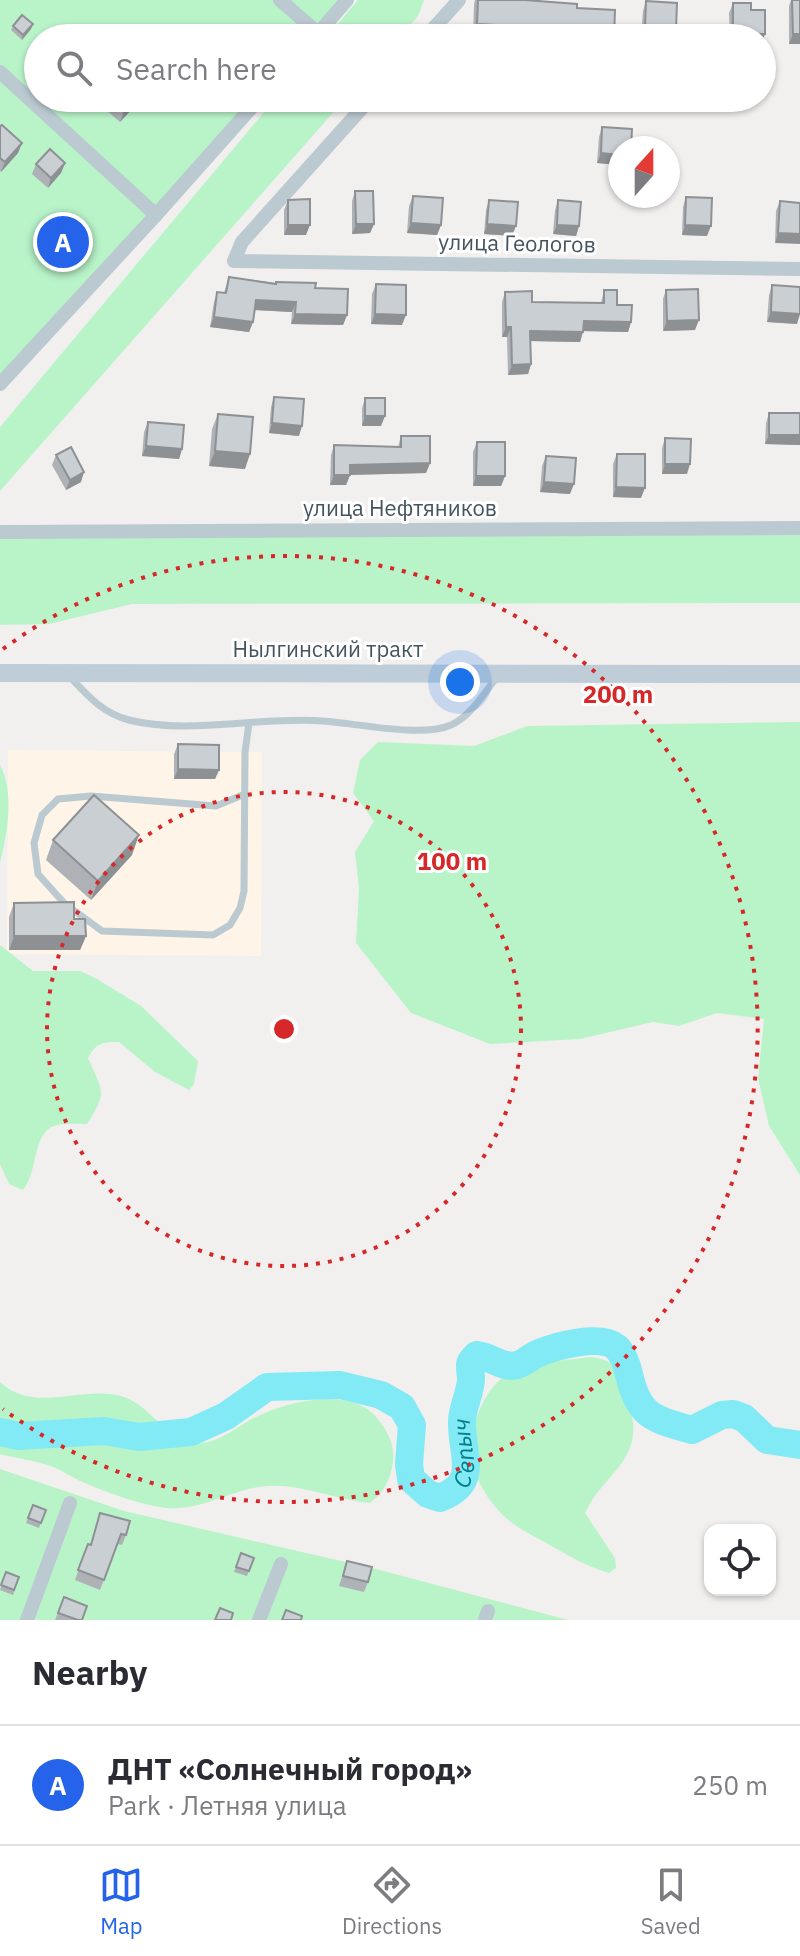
<!DOCTYPE html>
<html lang="en">
<head>
<meta charset="utf-8">
<style>
  body { margin:0; font-family:"IBM Plex Sans",sans-serif; background:#f2f2f3; color:#2b2b33 }
  .controls { position:absolute; right:24px; bottom:24px; display:grid; overflow:hidden; border-radius:16px; box-shadow:0 2px 6px #0004 }
  .controls button { width:72px; height:72px; display:grid; place-items:center; padding:0; border:0; border-bottom:2px solid #e1e1e2; background:#fff; color:#2b2b33; font:40px sans-serif }
  .compass { position:absolute; left:608px; top:136px; width:72px; height:72px; border-radius:50%; background:#fff; box-shadow:0 2px 6px #0004; rotate:21deg }
  .you { position:absolute; left:460px; top:682px; width:28px; height:28px; margin:-20px; border:6px solid #fff; border-radius:50%; background:#1a73e8; box-shadow:0 0 0 12px #1a73e833 }
  .badge { display:grid; place-items:center; width:52px; height:52px; border-radius:50%; background:#2563eb; color:#fff; font-size:26px; font-weight:700 }
  .pin { position:absolute; translate:-50% -50%; border:4px solid #fff; box-shadow:0 2px 8px #0006 }
  .list { margin:0; padding:0; list-style:none }
  h2 { display:flex; justify-content:space-between; align-items:center; height:104px; margin:0; padding:0 32px; font-size:34px }
  h2 small { font-size:26px; font-weight:400; color:#7c7c81 }
  .list li { display:grid; grid-template-columns:52px 1fr auto; gap:24px; align-items:center; box-sizing:border-box; height:120px; padding:0 32px; border-top:2px solid #e1e1e2 }
  .list b { display:block; font-size:30px; white-space:nowrap }
  .list p { margin:0; font-size:26px; white-space:nowrap; color:#7c7c81 }
  .list em { font-size:26px; font-style:normal; color:#7c7c81 }
  .icon { flex:none; width:44px; height:44px; fill:none; stroke:currentColor; stroke-width:2; stroke-linecap:round; stroke-linejoin:round }
  .map { position:relative; flex:none; width:800px; height:1620px; overflow:hidden }
  .search { position:absolute; background:#fff; box-shadow:0 2px 6px #0004; left:24px; right:24px; top:24px; height:88px; display:flex; align-items:center; gap:20px; box-sizing:border-box; padding:0 28px; border-radius:44px; color:#7c7c81; font-size:30px }
  .sheet { height:224px; background:#fff }
  nav { display:flex; justify-content:space-around; align-items:center; box-sizing:border-box; height:112px; border-top:2px solid #e1e1e2; background:#fff; font-size:22px; color:#7c7c81 }
  nav a { display:grid; justify-items:center; gap:4px }
  nav .on { color:#2563eb }
  .map>svg:first-child { display:block }
  .commercial { fill:#fef4e7 }
  .green { fill:#b9f4c9 }
  .lines { fill:none; stroke-linecap:round; stroke-linejoin:round }
  .river { stroke:#81eaf5; stroke-width:28 }
  .service { stroke:#bbc9d0; stroke-width:7 }
  .minor { stroke:#bbc9d0; stroke-width:14 }
  .secondary { stroke:#becdd8; stroke-width:18 }
  .wall { fill:#aeb2b6 }
  .shaded-wall { fill:#8d9194 }
  .building { fill:#cacfd4; stroke:#8d9194; stroke-width:2 }
  .ring { fill:none; stroke:#d62828; stroke-width:4; stroke-dasharray:4 8 }
  .labels { text-anchor:middle; stroke-width:6; stroke-linejoin:round; paint-order:stroke }
  .street-label { font-size:22px; fill:#45555f; stroke:#fff }
  .water-label { font-size:24px; font-style:italic; fill:#04808d; stroke:#fff }
  .centre { fill:#d62828; stroke:#fff; stroke-width:4 }
  .ring-label { font-size:24px; text-anchor:middle; font-weight:bold; fill:#d62828; stroke:#fff; stroke-width:6; stroke-linejoin:round; paint-order:stroke }
</style>
</head>
<body>
<div class="map">
<svg width="800" height="1620" viewBox="0 0 800 1620">
  <rect width="100%" height="100%" fill="#f2efef"/>
  <polygon class="commercial" points="8,750 262,752 261,956 7,954"/>
  <g class="green">
    <polygon points="0,0 339,0 305,38 38,38 38,98 253,98 0,386"/>
    <polygon points="358,0 424,0 418,16 399,38 326,38"/>
    <polygon points="276,98 346,98 0,491 0,427"/>
    <polygon points="800,532 800,603 132,604 49,624 0,625 0,535"/>
    <polygon points="800,722 800,1175 769,1126 758,1078 764,1019 717,1013 679,1026 653,1022 580,1039 490,1044 411,1013 356,943 359,889 355,852 374,821 353,793 360,760 378,742 474,746 527,726"/>
    <path d="M0 765C15 793 7 834 0 863Z"/>
    <path d="M0 945 33 971H80L97 979 141 1006 198 1061 194 1084 189 1090 155 1072 119 1042C102 1042 96 1043 88 1058 103 1093 108 1091 87 1124 77 1124 62 1123 54 1126 32 1134 38 1173 23 1190L9 1184 0 1164Z"/>
    <path d="M591 1357C611 1360 619 1366 624 1386 627 1398 631 1410 633 1422 636 1451 619 1467 602 1487 595 1494 590 1504 585 1513L615 1558 616 1568 609 1573C586 1566 569 1556 548 1544 536 1537 522 1531 511 1522 481 1498 461 1457 476 1419 483 1400 493 1381 512 1372 533 1362 568 1360 591 1357Z"/>
    <path d="M0 1382C35 1415 83 1384 124 1397 151 1406 166 1440 195 1443 218 1445 237 1426 256 1417 287 1401 352 1386 377 1418 388 1431 395 1445 393 1462 390 1481 384 1492 370 1503 336 1500 302 1484 268 1486 233 1488 203 1511 167 1508 139 1505 106 1492 80 1481 69 1476 59 1468 47 1465 32 1460 16 1458 0 1454Z"/>
    <polygon points="0,1469 124,1511 376,1569 568,1620 0,1620"/>
  </g>
  <g class="lines">
    <path class="river" id="s1" d="M0 1432 18 1436 104 1431 139 1437 191 1432 226 1416 267 1387 340 1385 381 1395 402 1407 412 1425 409 1464 411 1479 428 1494 440 1498C481 1482 461 1455 462 1421 462 1408 472 1389 471 1377 470 1366 467 1364 477 1355 490 1356 503 1369 517 1365 525 1363 531 1356 539 1353 556 1346 600 1334 616 1347 623 1353 627 1366 629 1374 638 1416 653 1419 692 1430L722 1415 733 1414 744 1418 767 1440 800 1445"/>
    <g class="service">
      <path d="M71 678C89 697 103 713 129 720 188 735 262 716 323 721 355 723 422 738 451 725 470 717 484 693 497 677"/>
      <polyline points="245,794 216,806 91,796 58,799 42,815 34,843 38,874 64,903 102,931 213,935 230,925 240,908 244,891 245,752 249,723"/>
    </g>
    <g class="minor">
      <polyline points="280,0 318,33"/>
      <polyline points="314,38 347,0"/>
      <polyline points="425,38 459,0"/>
      <polyline points="0,72 156,215"/>
      <polyline points="371,98 242,242 234,261 800,269"/>
      <polyline points="0,384 156,215 260,98"/>
      <polyline points="0,532 800,528"/>
      <polyline points="27,1620 70,1503"/>
      <polyline points="259,1620 281,1564"/>
      <polyline points="485,1620 488,1611"/>
    </g>
    <polyline class="secondary" points="0,673 800,674"/>
  </g>
  <g class="wall">
    <polygon points="475,0 525,0 577,8 614,38 508,38 473,36 474,4"/>
    <polygon points="791,0 800,0 800,44 789,44 789,6"/>
    <polygon points="646,1 673,38 641,38 643,11"/>
    <polygon points="733,3 751,10 762,38 730,38 729,13"/>
    <polygon points="13,26 31,29 22,40 11,30"/>
    <polygon points="110,98 134,107 120,122 105,109"/>
    <polygon points="0,126 22,143 18,153 1,172 0,171"/>
    <polygon points="602,127 620,148 620,165 597,163 599,137"/>
    <polygon points="65,163 61,173 48,188 32,174 36,164"/>
    <polygon points="355,191 374,224 370,233 352,234 352,201"/>
    <polygon points="413,196 441,225 437,235 407,233 409,206"/>
    <polygon points="686,197 707,236 682,235 683,207"/>
    <polygon points="288,200 306,235 284,235 284,210"/>
    <polygon points="489,200 512,236 484,234 486,210"/>
    <polygon points="558,200 579,226 576,236 553,234 555,210"/>
    <polygon points="780,201 800,203 775,243 776,211"/>
    <polygon points="229,277 315,288 347,315 343,325 291,324 292,312 254,310 253,322 249,332 210,327 214,302 217,292 224,293"/>
    <polygon points="376,284 402,325 371,324 372,294"/>
    <polygon points="772,285 797,324 767,322 769,295"/>
    <polygon points="604,290 631,322 628,332 583,331 580,342 531,341 531,364 528,374 508,375 507,337 502,337 502,302 505,292 532,302 601,303"/>
    <polygon points="666,290 695,330 663,331 663,299"/>
    <polygon points="274,397 299,436 269,433 271,407"/>
    <polygon points="365,398 381,426 362,426 362,408"/>
    <polygon points="769,413 800,413 800,445 765,444 766,423"/>
    <polygon points="218,414 245,469 209,466 212,429"/>
    <polygon points="148,422 182,449 179,459 142,456 144,432"/>
    <polygon points="401,436 430,463 426,473 350,475 346,485 330,485 331,455 334,445 398,447"/>
    <polygon points="665,438 687,474 662,474 662,448"/>
    <polygon points="477,442 505,476 501,486 473,486 473,452"/>
    <polygon points="617,454 641,498 613,497 613,464"/>
    <polygon points="56,455 81,482 66,490 52,465"/>
    <polygon points="546,456 570,494 540,492 542,466"/>
    <polygon points="178,744 219,770 215,779 174,779 174,754"/>
    <polygon points="53,840 132,855 91,900 46,860"/>
    <polygon points="14,903 74,919 86,936 80,950 9,950 9,917"/>
    <polygon points="33,1505 46,1510 39,1528 26,1523"/>
    <polygon points="100,1513 126,1535 122,1545 118,1544 100,1590 75,1580 88,1544 90,1545"/>
    <polygon points="241,1553 254,1558 247,1576 234,1572"/>
    <polygon points="347,1561 368,1582 364,1592 339,1586"/>
    <polygon points="6,1572 19,1577 13,1595 0,1590"/>
    <polygon points="64,1597 82,1620 55,1620"/>
  </g>
  <g class="shaded-wall">
    <polygon points="33,24 31,29 22,40 23,35"/>
    <polygon points="477,24 513,26 508,37 473,36"/>
    <polygon points="645,28 676,30 673,38 641,38"/>
    <polygon points="733,34 765,34 762,42 762,38 732,38"/>
    <polygon points="793,34 800,34 800,44 789,44"/>
    <polygon points="137,98 134,107 120,122 124,112"/>
    <polygon points="22,143 18,153 1,172 5,162"/>
    <polygon points="601,153 620,155 620,165 597,163"/>
    <polygon points="65,163 61,173 48,188 51,178"/>
    <polygon points="411,223 441,225 437,235 407,233"/>
    <polygon points="356,224 374,224 370,233 352,234"/>
    <polygon points="487,224 516,226 512,236 484,234"/>
    <polygon points="288,225 310,225 306,235 284,235"/>
    <polygon points="557,225 579,226 576,236 553,234"/>
    <polygon points="685,225 711,226 707,236 682,235"/>
    <polygon points="778,233 800,234 800,244 775,243"/>
    <polygon points="256,300 296,302 292,312 252,310"/>
    <polygon points="771,312 800,314 797,324 767,322"/>
    <polygon points="295,314 347,315 343,325 291,324"/>
    <polygon points="375,314 406,315 402,325 371,324"/>
    <polygon points="214,317 253,322 249,332 210,327"/>
    <polygon points="699,320 695,330 663,331 667,321"/>
    <polygon points="584,321 631,322 628,332 580,331"/>
    <polygon points="506,327 511,327 507,337 502,337"/>
    <polygon points="530,331 583,332 580,342 527,341"/>
    <polygon points="531,364 528,374 508,375 512,365"/>
    <polygon points="365,416 385,416 381,426 362,426"/>
    <polygon points="272,423 302,426 299,436 269,433"/>
    <polygon points="769,435 800,435 800,445 765,444"/>
    <polygon points="146,446 182,449 179,459 142,456"/>
    <polygon points="215,451 250,454 245,469 209,466"/>
    <polygon points="430,463 426,473 346,475 350,465"/>
    <polygon points="665,464 690,464 687,474 662,474"/>
    <polygon points="84,472 81,482 66,490 70,480"/>
    <polygon points="334,475 350,475 346,485 330,485"/>
    <polygon points="476,476 505,476 501,486 473,486"/>
    <polygon points="544,482 574,484 570,494 540,492"/>
    <polygon points="616,487 645,488 641,498 613,497"/>
    <polygon points="178,769 219,770 215,779 174,779"/>
    <polygon points="139,835 132,855 91,900 98,881"/>
    <polygon points="14,936 86,936 80,950 9,950"/>
  </g>
  <g class="building">
    <polygon points="478,0 525,0 577,4 577,8 615,10 614,38 576,36 576,38 512,37 513,26 477,24"/>
    <polygon points="792,0 800,0 800,34 793,34"/>
    <polygon points="646,1 677,3 676,30 645,28"/>
    <polygon points="733,3 751,3 751,10 765,10 765,34 733,34"/>
    <polygon points="22,15 33,24 23,35 13,26"/>
    <polygon points="110,98 137,98 124,112 109,99"/>
    <polygon points="2,125 22,143 5,162 0,158 0,126"/>
    <polygon points="602,127 632,129 631,148 620,148 620,155 601,153"/>
    <polygon points="50,149 65,163 51,178 36,164"/>
    <polygon points="355,191 373,191 374,224 356,224"/>
    <polygon points="413,196 443,198 441,225 411,223"/>
    <polygon points="686,197 712,198 711,226 685,225"/>
    <polygon points="310,199 310,225 288,225 288,200"/>
    <polygon points="489,200 518,202 516,226 487,224"/>
    <polygon points="558,200 581,202 579,226 557,225"/>
    <polygon points="780,201 800,203 800,234 778,233"/>
    <polygon points="229,277 276,284 276,282 316,283 315,288 348,289 347,315 295,314 296,302 256,300 253,322 214,317 217,292 226,293"/>
    <polygon points="376,284 406,285 406,315 375,314"/>
    <polygon points="772,285 800,287 800,314 771,312"/>
    <polygon points="698,289 699,320 667,321 666,290"/>
    <polygon points="604,290 617,290 617,305 632,305 631,322 584,321 583,332 530,331 531,364 512,365 511,327 506,327 505,292 532,291 532,302 604,303"/>
    <polygon points="274,397 304,399 302,426 272,423"/>
    <rect x="365" y="398" width="20" height="18"/>
    <rect x="769" y="413" width="31" height="22"/>
    <polygon points="218,414 253,417 250,454 215,451"/>
    <polygon points="148,422 184,425 182,449 146,446"/>
    <polygon points="401,436 430,436 430,463 350,465 350,475 334,475 334,445 401,447"/>
    <polygon points="665,438 691,439 690,464 665,464"/>
    <polygon points="477,442 505,442 505,476 476,476"/>
    <polygon points="71,447 84,472 70,480 56,455"/>
    <polygon points="617,454 645,454 645,488 616,487"/>
    <polygon points="546,456 576,458 574,484 544,482"/>
    <polygon points="178,744 219,745 219,770 178,769"/>
    <polygon points="94,795 139,835 98,881 53,840"/>
    <polygon points="74,902 74,919 85,919 86,936 14,936 14,903"/>
    <polygon points="33,1505 46,1510 41,1523 28,1518"/>
    <polygon points="100,1513 130,1521 126,1535 121,1534 104,1580 78,1570 88,1544 91,1545"/>
    <polygon points="241,1553 254,1558 249,1571 236,1567"/>
    <polygon points="347,1561 372,1567 368,1582 343,1576"/>
    <polygon points="6,1572 19,1577 14,1590 1,1585"/>
    <polygon points="64,1597 87,1606 82,1620 78,1620 58,1613"/>
    <polygon points="220,1608 233,1613 231,1620 215,1620"/>
    <polygon points="286,1610 302,1616 301,1620 282,1620"/>
  </g>
  <g class="ring">
    <circle cx="284" cy="1029" r="237"/>
    <path d="M3 649A473 473 0 1 1 3 1409"/>
  </g>
  <g class="labels">
    <g class="street-label">
      <text transform="translate(517 243) rotate(1)" y="8">улица Геологов</text>
      <text x="400" y="516">улица Нефтяников</text>
      <text x="328" y="657">Нылгинский тракт</text>
    </g>
    <g class="water-label">
      <text dy="8" stroke="none"><textPath href="#s1" startOffset="588">Сепыч</textPath></text>
    </g>
  </g>
  <circle cx="284" cy="1029" r="12" class="centre"/>
  <g class="ring-label">
    <text x="618" y="703">200 m</text>
    <text x="452" y="870">100 m</text>
  </g>
</svg>
<div class="controls">
<button><svg class="icon" aria-label="locate" viewBox="0 0 24 24"><circle cx="12" cy="12" r="6"/><path d="M12 2v4M12 18v4M2 12h4M18 12h4"/></svg></button>
</div>
<svg class="compass" viewBox="-18 -18 36 36"><path d="M0-13l5 13h-10z" fill="#e53935"/><path d="M0 13l5-13h-10z" fill="#7c7c81"/></svg>
<div class="you"></div>
<div class="pin badge" style="left:63px;top:242px">A</div>
<div class="search"><svg class="icon" aria-label="search" viewBox="0 0 24 24"><circle cx="10" cy="10" r="6"/><path d="M15 15l6 6"/></svg>Search here</div>
</div>
<section class="sheet">
<h2>Nearby<small></small></h2>
<ul class="list">
<li><span class="badge">A</span><div><b>ДНТ «Солнечный город»</b><p>Park · Летняя улица</p></div><em>250 m</em></li>
</ul>
</section>
<nav>
<a class="on"><svg class="icon" aria-label="map" viewBox="0 0 24 24"><path d="M3 6l6-2 6 2 6-2v14l-6 2-6-2-6 2zM9 4v14M15 6v14"/></svg>Map</a>
<a><svg class="icon" aria-label="directions" viewBox="0 0 24 24"><path d="M12 3l9 9-9 9-9-9zM9 14v-3h6M13 9l2 2-2 2"/></svg>Directions</a>
<a><svg class="icon" aria-label="saved" viewBox="0 0 24 24"><path d="M7 4h10v16l-5-4-5 4z"/></svg>Saved</a>
</nav>
</body>
</html>
